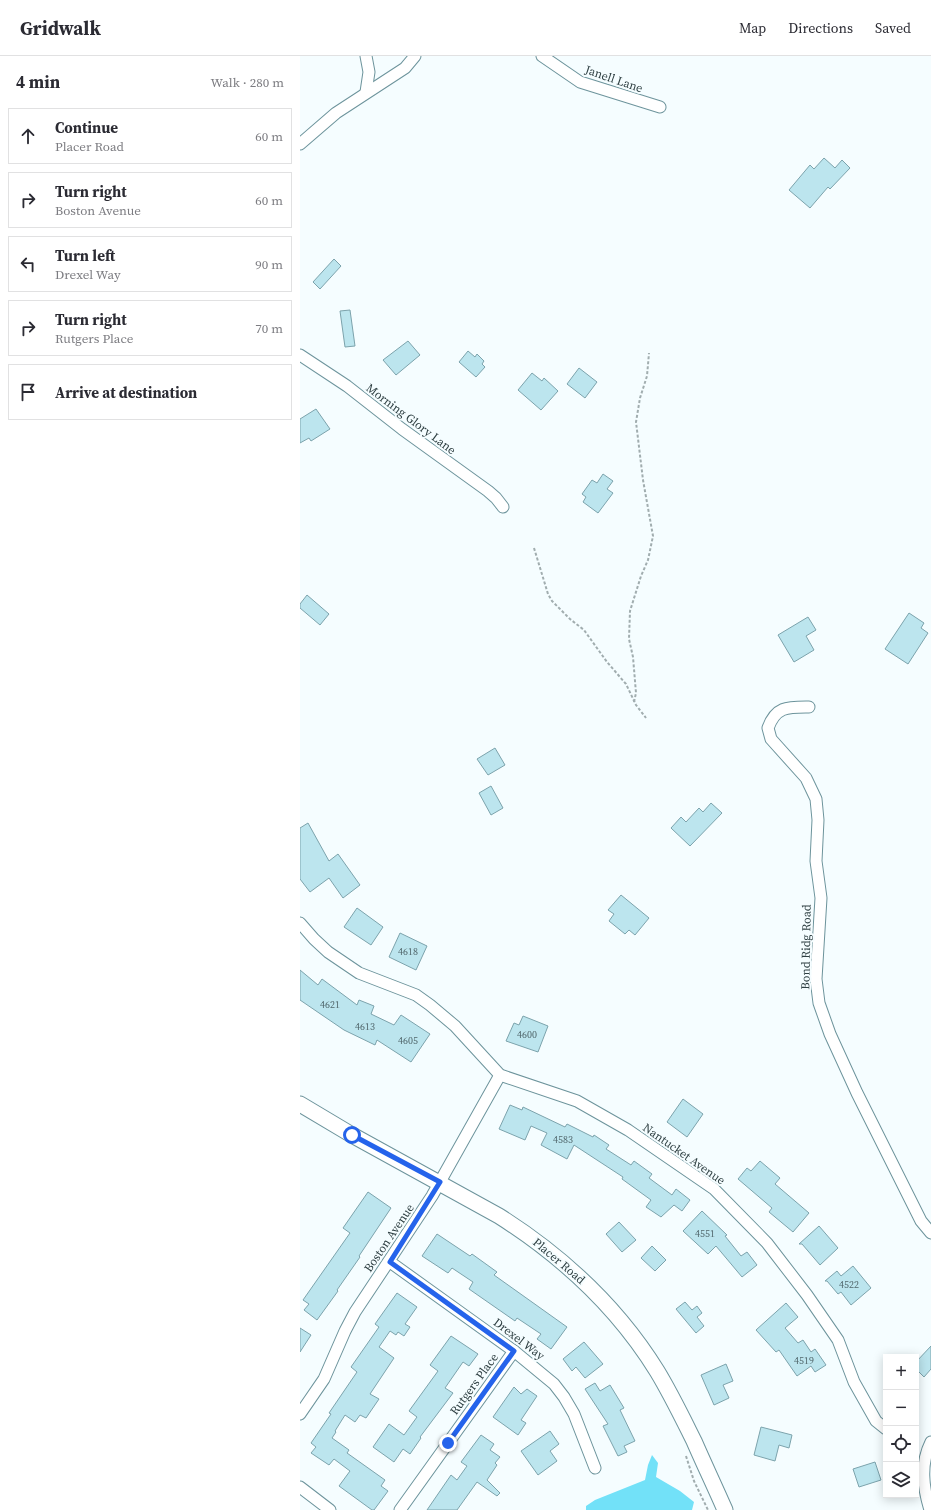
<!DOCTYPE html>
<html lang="en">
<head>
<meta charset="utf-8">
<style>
  body { margin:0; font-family:"Source Serif 4",serif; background:#f2f2f3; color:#2b2b33 }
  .controls { position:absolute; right:12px; bottom:12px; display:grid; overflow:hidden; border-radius:0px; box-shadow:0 2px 10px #0003 }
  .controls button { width:36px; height:36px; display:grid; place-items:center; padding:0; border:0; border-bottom:1px solid #e1e1e2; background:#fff; color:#2b2b33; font:20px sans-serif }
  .stop { position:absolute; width:12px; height:12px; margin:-9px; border:3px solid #2563eb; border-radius:50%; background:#fff }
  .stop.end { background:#2563eb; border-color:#fff; box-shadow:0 1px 4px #0008 }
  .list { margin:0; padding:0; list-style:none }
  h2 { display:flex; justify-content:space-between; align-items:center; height:52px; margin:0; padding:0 16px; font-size:17px }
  h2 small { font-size:13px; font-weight:400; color:#7c7c81 }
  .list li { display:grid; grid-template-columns:26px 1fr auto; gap:12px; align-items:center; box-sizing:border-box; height:56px; margin:0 8px 8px; padding:0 8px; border:1px solid #e1e1e2; border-radius:0px }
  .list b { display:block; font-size:15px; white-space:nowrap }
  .list p { margin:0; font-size:13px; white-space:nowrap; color:#7c7c81 }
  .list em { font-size:13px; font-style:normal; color:#7c7c81 }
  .icon { flex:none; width:22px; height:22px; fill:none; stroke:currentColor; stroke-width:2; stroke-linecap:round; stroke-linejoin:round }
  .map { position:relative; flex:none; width:631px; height:1454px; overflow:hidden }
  header { display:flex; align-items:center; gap:24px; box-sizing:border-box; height:56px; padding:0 20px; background:#fff; border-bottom:1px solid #e1e1e2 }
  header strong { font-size:19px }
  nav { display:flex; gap:22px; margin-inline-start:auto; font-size:14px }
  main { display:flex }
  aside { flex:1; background:#fff }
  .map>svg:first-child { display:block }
  .water { fill:#72e1f8 }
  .building { fill:#bce5ee; stroke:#7ca3ac }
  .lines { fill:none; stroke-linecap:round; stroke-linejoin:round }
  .street-casing { stroke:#6d949c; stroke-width:13 }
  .secondary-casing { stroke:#6d949c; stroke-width:17 }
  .path { stroke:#a1adaf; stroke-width:2; stroke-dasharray:3 2; stroke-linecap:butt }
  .street { stroke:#fff; stroke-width:11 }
  .secondary { stroke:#fff; stroke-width:15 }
  .route { stroke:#2563eb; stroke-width:5 }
  .labels { text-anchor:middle; stroke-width:4; stroke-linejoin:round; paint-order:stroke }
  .number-label { font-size:10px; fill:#52686d }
  .street-label { font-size:12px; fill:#2e3f42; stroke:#f5fdff }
</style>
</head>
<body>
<header>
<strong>Gridwalk</strong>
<nav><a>Map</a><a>Directions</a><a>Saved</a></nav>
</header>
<main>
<aside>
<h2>4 min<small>Walk · 280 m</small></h2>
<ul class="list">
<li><svg class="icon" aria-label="ahead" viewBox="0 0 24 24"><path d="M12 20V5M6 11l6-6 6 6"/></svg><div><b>Continue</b><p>Placer Road</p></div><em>60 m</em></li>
<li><svg class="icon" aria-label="right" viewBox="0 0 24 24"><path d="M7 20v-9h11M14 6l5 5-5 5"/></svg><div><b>Turn right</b><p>Boston Avenue</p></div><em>60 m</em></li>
<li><svg class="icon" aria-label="left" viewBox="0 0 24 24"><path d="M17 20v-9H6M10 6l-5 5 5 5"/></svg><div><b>Turn left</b><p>Drexel Way</p></div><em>90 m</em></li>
<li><svg class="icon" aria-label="right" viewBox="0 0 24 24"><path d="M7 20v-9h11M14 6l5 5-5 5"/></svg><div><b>Turn right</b><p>Rutgers Place</p></div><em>70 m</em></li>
<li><svg class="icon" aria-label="arrive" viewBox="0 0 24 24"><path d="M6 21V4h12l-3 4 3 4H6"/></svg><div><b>Arrive at destination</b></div></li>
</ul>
</aside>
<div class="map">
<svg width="631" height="1454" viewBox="0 0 631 1454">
  <rect width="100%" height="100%" fill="#f5fdff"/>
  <polygon class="water" points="352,1399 358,1407 356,1421 380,1435 394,1446 392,1454 286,1454 286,1450 295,1444 345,1424 348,1409"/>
  <g class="building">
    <polygon points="524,102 535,112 542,104 550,112 530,133 528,131 510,152 489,134 510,109 514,113"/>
    <polygon points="34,203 41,210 20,233 13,226"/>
    <polygon points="50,254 55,290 45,291 40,255"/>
    <polygon points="108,285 120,299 96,319 83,304"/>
    <polygon points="168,295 175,301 177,298 184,305 182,308 185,311 176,321 159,306"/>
    <polygon points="279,312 297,326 285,342 267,328"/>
    <polygon points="232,317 242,325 244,322 258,335 241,354 218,334"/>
    <polygon points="16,353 30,373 11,385 9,382 0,387 0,363"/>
    <polygon points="303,418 313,425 307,433 313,437 298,457 283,446 286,441 282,438 292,424 297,427"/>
    <polygon points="7,539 29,558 20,569 0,552 0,548"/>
    <polygon points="609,557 624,567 621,572 628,577 608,608 585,593"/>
    <polygon points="508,561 516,574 506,580 514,594 494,606 478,579"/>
    <polygon points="195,692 205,709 188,719 177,703"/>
    <polygon points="191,730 203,752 191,759 179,737"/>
    <polygon points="411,747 422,757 390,790 371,772 381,761 386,766 399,752 403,756"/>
    <polygon points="8,767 29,805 38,798 60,829 43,842 29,822 10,836 0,823 0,772"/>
    <polygon points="321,839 349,862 335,879 329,874 325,878 309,865 314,858 308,854"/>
    <polygon points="57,852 83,871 71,889 44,871"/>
    <polygon points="100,877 127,890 116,914 89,901"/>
    <polygon points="0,914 18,929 22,923 57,949 59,944 74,950 71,958 94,969 101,959 130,978 111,1006 77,984 75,989 44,974 0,944"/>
    <polygon points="223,960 248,970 238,996 206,985 214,967 219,969"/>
    <polygon points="383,1043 403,1058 387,1081 367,1066"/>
    <polygon points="210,1049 222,1054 223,1051 265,1071 267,1068 293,1081 294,1079 309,1089 306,1093 331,1109 334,1105 352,1118 349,1122 372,1139 376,1133 390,1144 382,1155 374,1149 361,1161 346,1151 351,1144 322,1123 323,1121 274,1089 267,1103 241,1089 247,1077 231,1070 225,1084 199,1073"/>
    <polygon points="460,1105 480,1122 475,1128 509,1157 493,1176 469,1156 472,1152 438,1123 447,1112 451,1115"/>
    <polygon points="68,1136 91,1152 59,1200 60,1201 37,1234 38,1235 17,1264 4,1254 9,1248 3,1244 50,1177 43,1172"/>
    <polygon points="402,1155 427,1179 425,1180 441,1200 447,1196 457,1209 442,1221 416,1190 408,1198 383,1175"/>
    <polygon points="319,1166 336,1184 322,1196 306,1178"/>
    <polygon points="519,1170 538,1192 520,1209 502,1188 499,1188"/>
    <polygon points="137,1178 170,1200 172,1198 197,1216 194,1219 267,1271 251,1293 237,1283 241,1278 217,1262 215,1265 169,1233 173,1226 152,1212 148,1217 122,1200"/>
    <polygon points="352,1190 366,1204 355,1215 341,1202"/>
    <polygon points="553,1210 571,1232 551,1249 541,1236 538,1238 527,1225 525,1225 537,1215 541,1220"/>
    <polygon points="97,1237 117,1251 105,1268 110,1271 104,1280 98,1276 96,1279 90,1275 79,1291 94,1302 70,1338 79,1343 66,1362 60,1359 55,1366 45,1359 35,1375 36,1376 32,1382 49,1394 47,1397 85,1424 81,1430 88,1435 74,1454 72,1454 39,1430 50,1415 34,1403 29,1409 11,1397 16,1391 11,1387 31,1358 29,1357 57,1316 51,1311 79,1271 75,1268"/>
    <polygon points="385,1246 392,1254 397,1250 402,1257 397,1261 404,1270 396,1277 376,1253"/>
    <polygon points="486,1247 498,1261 485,1272 498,1287 503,1284 511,1296 515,1293 526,1309 515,1316 511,1310 497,1320 479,1294 476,1296 456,1274"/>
    <polygon points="0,1272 11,1279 0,1296"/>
    <polygon points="151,1280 178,1298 169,1310 163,1306 145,1332 153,1337 120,1381 121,1382 110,1398 103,1393 94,1406 73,1391 89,1368 104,1379 117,1361 109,1355 138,1315 130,1309"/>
    <polygon points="284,1286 303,1308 285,1322 276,1311 272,1315 263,1303"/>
    <polygon points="631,1290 631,1313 624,1321 616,1313 616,1306"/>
    <polygon points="426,1308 433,1325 423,1329 429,1342 414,1349 401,1319"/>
    <polygon points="295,1327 300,1335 310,1329 324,1352 320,1354 335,1385 324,1390 327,1396 318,1400 303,1370 308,1368 285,1333"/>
    <polygon points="214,1331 221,1338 227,1333 237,1340 221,1364 226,1367 218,1379 193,1361"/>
    <polygon points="461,1371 492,1379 489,1392 479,1389 475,1405 454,1399"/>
    <polygon points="250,1375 259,1388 250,1395 257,1405 238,1419 221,1395"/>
    <polygon points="181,1379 194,1388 190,1394 200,1401 195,1407 197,1409 187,1424 200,1437 197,1440 177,1426 157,1454 127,1454 151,1419 157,1424 167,1410 161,1406"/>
    <polygon points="575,1406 581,1424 559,1431 553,1413"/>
  </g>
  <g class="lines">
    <defs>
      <g id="street">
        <polyline points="66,0 69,16 66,36"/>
        <polyline points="242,0 280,26 360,51"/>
        <polyline points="0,88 36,57 105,12 115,0"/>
        <polyline points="0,299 47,330 102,373 188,435 196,442 203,451"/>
        <path d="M509 651C488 651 476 650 468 672L471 683 506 722 516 743 518 764 516 805 521 842 516 923 519 947 530 978 557 1037 621 1165 631 1177"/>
        <polyline points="0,867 14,883 28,896 59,917 116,939 130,949 155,970 200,1019 277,1045 328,1074 414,1133 467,1187 507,1239 538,1284 554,1326 576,1365 586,1373"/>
        <polyline points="90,1206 214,1295 254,1328 264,1341 274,1358 295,1412"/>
        <polyline points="0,1358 24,1323 45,1275 55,1256 132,1140 200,1019"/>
        <polyline points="0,1431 30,1454"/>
        <polyline points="100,1454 214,1295"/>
        <path d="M630 1454C623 1431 620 1408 631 1386"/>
      </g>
      <path id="secondary" d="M0 1048 52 1079 199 1160C262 1200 318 1252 357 1315 371 1338 382 1361 394 1385 404 1408 415 1431 425 1454"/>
    </defs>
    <use href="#street" class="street-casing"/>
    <use href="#secondary" class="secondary-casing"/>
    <g class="path">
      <polyline points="234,492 248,538 252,545 270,563 284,574 307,606 326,628 336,649 346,662"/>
      <polyline points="334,646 336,637 333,601 329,583 330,555 341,520 348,504 353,480 343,424 336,366 340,342 347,320 349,297"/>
      <polyline points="386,1400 394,1425 408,1454"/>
    </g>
    <use href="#street" class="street"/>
    <use href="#secondary" class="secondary"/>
  </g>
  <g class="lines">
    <polyline class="route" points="52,1079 140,1126 90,1206 214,1295 148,1387"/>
  </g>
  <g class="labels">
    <g class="number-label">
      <text x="108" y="899">4618</text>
      <text x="30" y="952">4621</text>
      <text x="65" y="974">4613</text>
      <text x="227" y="982">4600</text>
      <text x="108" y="988">4605</text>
      <text x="263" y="1087">4583</text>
      <text x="405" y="1181">4551</text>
      <text x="549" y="1232">4522</text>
      <text x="504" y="1308">4519</text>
    </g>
    <g class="street-label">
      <text transform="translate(314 23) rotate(19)" y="4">Janell Lane</text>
      <text transform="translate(111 363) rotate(37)" y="4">Morning Glory Lane</text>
      <text transform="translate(506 891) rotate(-89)" y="4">Bond Ridg Road</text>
      <text transform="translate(384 1098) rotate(35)" y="4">Nantucket Avenue</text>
      <text transform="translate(89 1182) rotate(-56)" y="4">Boston Avenue</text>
      <text transform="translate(259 1205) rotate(40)" y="4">Placer Road</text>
      <text transform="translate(219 1283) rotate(37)" y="4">Drexel Way</text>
      <text transform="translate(174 1328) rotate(-54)" y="4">Rutgers Place</text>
    </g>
  </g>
</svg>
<div class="controls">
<button>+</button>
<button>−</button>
<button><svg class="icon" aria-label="locate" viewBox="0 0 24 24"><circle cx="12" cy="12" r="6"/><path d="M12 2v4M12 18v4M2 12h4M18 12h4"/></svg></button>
<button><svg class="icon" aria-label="layers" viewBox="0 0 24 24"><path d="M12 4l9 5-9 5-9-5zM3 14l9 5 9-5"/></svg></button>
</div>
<div class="stop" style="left:52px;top:1079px"></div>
<div class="stop end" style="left:148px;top:1387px"></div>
</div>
</main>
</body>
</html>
